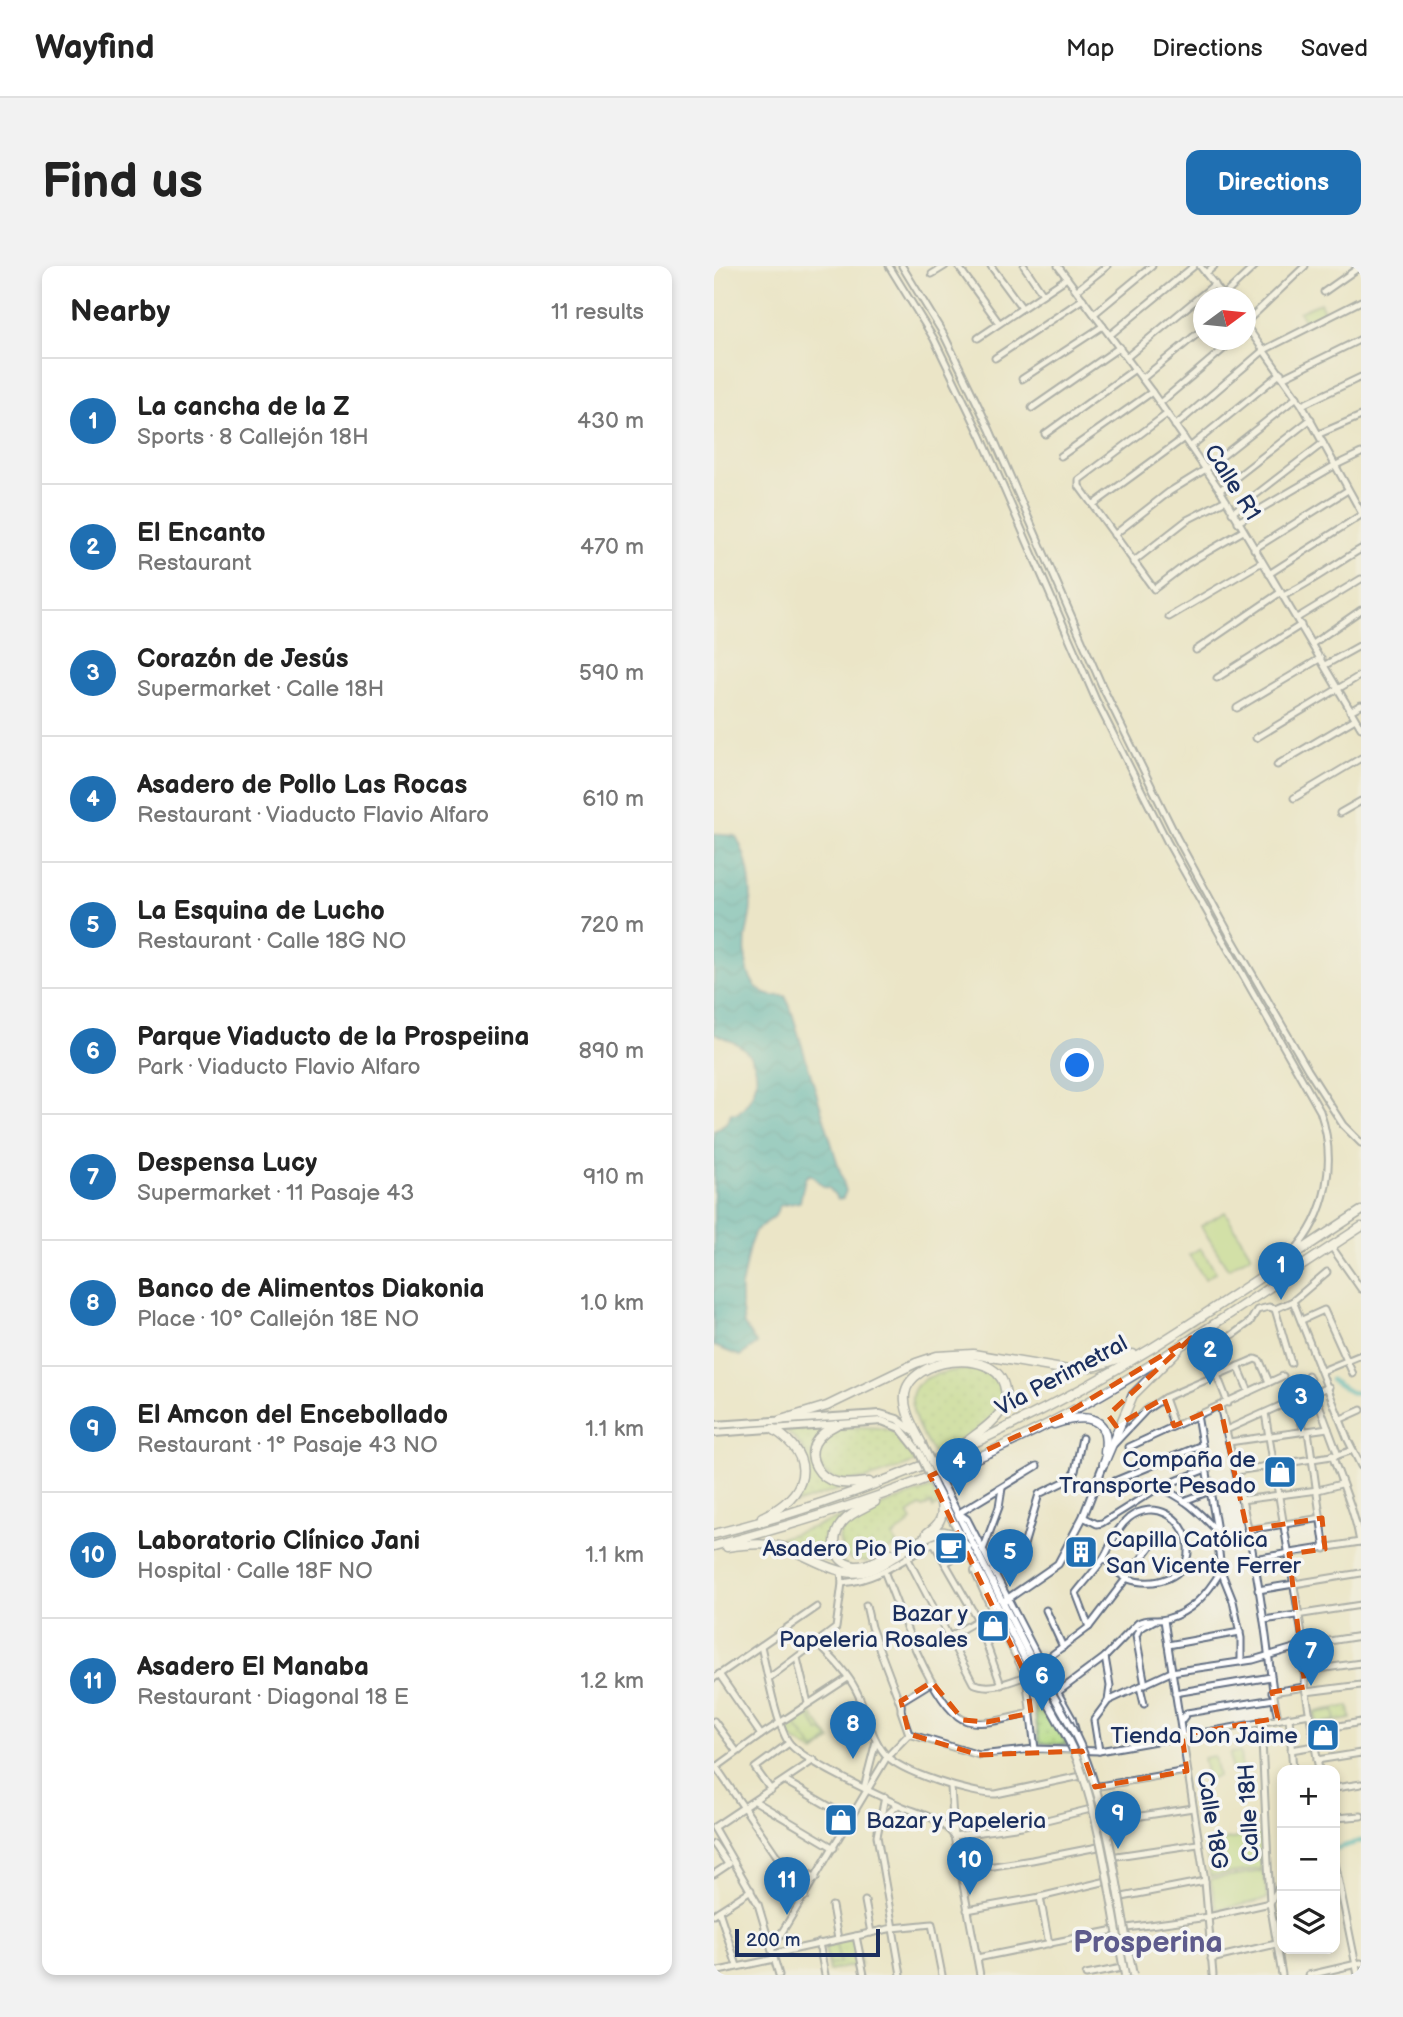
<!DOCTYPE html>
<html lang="en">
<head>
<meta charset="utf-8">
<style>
  body { margin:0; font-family:"Balsamiq Sans",sans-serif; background:#f2f2f2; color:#222 }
  .controls { position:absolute; right:21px; bottom:21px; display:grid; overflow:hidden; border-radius:14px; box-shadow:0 4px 10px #0003 }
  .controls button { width:63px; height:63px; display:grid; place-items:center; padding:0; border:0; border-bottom:2px solid #e0e0e0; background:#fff; color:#222; font:35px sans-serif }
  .compass { position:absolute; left:479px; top:21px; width:63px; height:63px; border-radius:50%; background:#fff; box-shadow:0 4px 10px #0003; rotate:75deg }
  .scale { position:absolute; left:21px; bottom:18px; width:145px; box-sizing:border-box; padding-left:7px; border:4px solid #1b2f5e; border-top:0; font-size:19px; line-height:24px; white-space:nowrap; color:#1b2f5e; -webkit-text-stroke:5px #f6f6f2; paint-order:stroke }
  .you { position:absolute; left:364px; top:800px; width:24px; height:24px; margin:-18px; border:5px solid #fff; border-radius:50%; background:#1a73e8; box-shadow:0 0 0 10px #1a73e833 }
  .badge { display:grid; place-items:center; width:46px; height:46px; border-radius:50%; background:#1f6fb2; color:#fff; font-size:23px; font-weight:700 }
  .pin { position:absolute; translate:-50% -58px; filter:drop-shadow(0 2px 4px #0008) }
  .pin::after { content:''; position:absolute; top:37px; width:24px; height:21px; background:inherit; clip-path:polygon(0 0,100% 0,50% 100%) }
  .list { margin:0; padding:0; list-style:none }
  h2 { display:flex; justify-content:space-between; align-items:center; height:91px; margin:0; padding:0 28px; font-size:30px }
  h2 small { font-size:23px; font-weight:400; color:#767676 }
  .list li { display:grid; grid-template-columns:46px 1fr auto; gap:21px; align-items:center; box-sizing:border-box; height:126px; padding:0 28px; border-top:2px solid #e0e0e0 }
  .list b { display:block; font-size:26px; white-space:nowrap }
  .list p { margin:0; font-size:23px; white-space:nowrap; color:#767676 }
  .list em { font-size:23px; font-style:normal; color:#767676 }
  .icon { flex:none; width:38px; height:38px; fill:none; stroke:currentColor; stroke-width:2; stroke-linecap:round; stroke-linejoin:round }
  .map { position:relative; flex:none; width:647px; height:1709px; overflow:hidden; border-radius:14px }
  header { display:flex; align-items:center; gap:42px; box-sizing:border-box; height:98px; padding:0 35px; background:#fff; border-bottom:2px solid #e0e0e0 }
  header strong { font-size:33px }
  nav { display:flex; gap:38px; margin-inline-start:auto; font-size:24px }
  .intro { display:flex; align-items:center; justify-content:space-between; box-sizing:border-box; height:168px; padding:0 42px }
  h1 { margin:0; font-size:49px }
  .button { padding:18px 32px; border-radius:14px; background:#1f6fb2; color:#fff; font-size:24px; font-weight:700 }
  main { display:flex; gap:42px; padding:0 42px }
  aside { flex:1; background:#fff; border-radius:14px; box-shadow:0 4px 10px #0003 }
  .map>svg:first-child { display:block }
  .park { fill:url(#park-dots); stroke:#688470; stroke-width:2 }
  .pitch { fill:#b4d982; stroke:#688470; stroke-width:2 }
  .water { fill:url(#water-waves); stroke:#2d6f8c; stroke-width:2 }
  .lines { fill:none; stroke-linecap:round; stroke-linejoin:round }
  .canal { stroke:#3fafb9; stroke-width:5 }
  .minor-casing { stroke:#646f83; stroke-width:9 }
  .major-casing { stroke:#646f83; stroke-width:10 }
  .highway-casing { stroke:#646f83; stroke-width:11 }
  .minor { stroke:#fff; stroke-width:5 }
  .major { stroke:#fff; stroke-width:6 }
  .highway { stroke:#fff; stroke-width:8 }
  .major-bridge-casing { stroke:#646f83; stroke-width:10; stroke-linecap:butt }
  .major-bridge { stroke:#fff; stroke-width:6 }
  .marked { fill:none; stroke:#de5710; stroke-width:5; stroke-dasharray:14 9; stroke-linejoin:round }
  .labels { text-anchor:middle; stroke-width:7; stroke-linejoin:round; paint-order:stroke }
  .street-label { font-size:23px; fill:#1b2f5e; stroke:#f6f6f2 }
  .poi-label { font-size:23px; fill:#1b2f5e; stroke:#f6f6f2; text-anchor:end }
  .district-label { font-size:30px; font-weight:bold; fill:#5e5b8c; stroke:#f6f6f2 }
</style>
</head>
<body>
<header>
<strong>Wayfind</strong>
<nav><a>Map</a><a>Directions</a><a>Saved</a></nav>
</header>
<div class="intro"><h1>Find us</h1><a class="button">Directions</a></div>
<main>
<aside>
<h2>Nearby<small>11 results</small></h2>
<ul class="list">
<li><span class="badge">1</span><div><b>La cancha de la Z</b><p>Sports · 8 Callejón 18H</p></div><em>430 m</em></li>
<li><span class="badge">2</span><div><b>El Encanto</b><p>Restaurant</p></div><em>470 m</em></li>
<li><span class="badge">3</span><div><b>Corazón de Jesús</b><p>Supermarket · Calle 18H</p></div><em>590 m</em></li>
<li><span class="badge">4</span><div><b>Asadero de Pollo Las Rocas</b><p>Restaurant · Viaducto Flavio Alfaro</p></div><em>610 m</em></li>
<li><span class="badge">5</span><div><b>La Esquina de Lucho</b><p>Restaurant · Calle 18G NO</p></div><em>720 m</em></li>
<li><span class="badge">6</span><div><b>Parque Viaducto de la Prospeiina</b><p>Park · Viaducto Flavio Alfaro</p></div><em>890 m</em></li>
<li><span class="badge">7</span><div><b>Despensa Lucy</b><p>Supermarket · 11 Pasaje 43</p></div><em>910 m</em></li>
<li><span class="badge">8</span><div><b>Banco de Alimentos Diakonia</b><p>Place · 10° Callejón 18E NO</p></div><em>1.0 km</em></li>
<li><span class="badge">9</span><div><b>El Amcon del Encebollado</b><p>Restaurant · 1° Pasaje 43 NO</p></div><em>1.1 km</em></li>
<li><span class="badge">10</span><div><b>Laboratorio Clínico Jani</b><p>Hospital · Calle 18F NO</p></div><em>1.1 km</em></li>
<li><span class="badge">11</span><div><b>Asadero El Manaba</b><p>Restaurant · Diagonal 18 E</p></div><em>1.2 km</em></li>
</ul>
</aside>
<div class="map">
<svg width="647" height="1709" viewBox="0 0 647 1709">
  <defs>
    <pattern id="park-dots" width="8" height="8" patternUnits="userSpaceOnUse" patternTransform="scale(1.75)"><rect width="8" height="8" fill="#b4d982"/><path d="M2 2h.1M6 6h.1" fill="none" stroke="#9abb73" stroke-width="1.8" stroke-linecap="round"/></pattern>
    <pattern id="water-waves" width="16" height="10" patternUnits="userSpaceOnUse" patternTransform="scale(1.75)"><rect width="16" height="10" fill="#3fafb9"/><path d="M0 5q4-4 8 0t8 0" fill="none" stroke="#348f9a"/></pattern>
  </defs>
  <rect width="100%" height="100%" fill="#f6f6f2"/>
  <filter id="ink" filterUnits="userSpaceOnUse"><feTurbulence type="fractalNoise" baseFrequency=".0143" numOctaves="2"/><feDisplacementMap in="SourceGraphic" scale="14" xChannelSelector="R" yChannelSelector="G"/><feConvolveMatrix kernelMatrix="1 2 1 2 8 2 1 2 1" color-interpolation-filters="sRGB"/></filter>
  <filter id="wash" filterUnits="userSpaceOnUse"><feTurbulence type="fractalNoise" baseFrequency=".00686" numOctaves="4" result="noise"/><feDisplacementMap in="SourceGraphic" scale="28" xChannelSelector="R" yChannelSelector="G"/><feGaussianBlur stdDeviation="1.57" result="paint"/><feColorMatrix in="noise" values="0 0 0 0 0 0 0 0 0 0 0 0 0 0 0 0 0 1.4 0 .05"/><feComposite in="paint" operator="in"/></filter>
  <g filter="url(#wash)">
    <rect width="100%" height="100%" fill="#ebe5c7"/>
    <g class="park">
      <path d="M264 1103 284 1109C287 1116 290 1124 289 1131 285 1157 241 1179 219 1187 180 1126 194 1105 264 1103Z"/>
      <path d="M111 1161 98 1190C110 1207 113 1221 135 1220L81 1238C101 1210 100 1187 72 1165Z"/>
      <path d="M141 1161C176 1161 186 1163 202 1196 179 1204 153 1217 128 1214 103 1212 95 1183 115 1167 122 1162 133 1162 141 1161Z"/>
      <path d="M218 1222 225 1239 219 1242 217 1237 209 1242 206 1240 194 1248 198 1255 179 1271 183 1279 153 1296 137 1294C128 1286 120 1271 130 1259 141 1247 200 1228 218 1222Z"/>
      <path d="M132 1250C121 1257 112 1273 119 1286 123 1292 132 1298 137 1303L128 1301 60 1274Z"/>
      <polygon points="317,1412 353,1479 325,1477"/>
      <polygon points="635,1440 637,1453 602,1459 599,1446"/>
      <polygon points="94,1443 117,1474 101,1487 79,1474 73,1464 75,1456"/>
      <polygon points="141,1671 147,1698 115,1705 110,1677"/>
    </g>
    <g class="pitch">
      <polygon points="606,37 611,47 592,57 585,46"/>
      <polygon points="511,946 537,989 514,1003 487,960"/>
      <polygon points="486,982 502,1006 491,1013 475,989"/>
      <polygon points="620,1444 622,1454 603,1458 601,1447"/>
      <polygon points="95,1449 105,1466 109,1465 115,1473 102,1485 81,1459"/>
      <polygon points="526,1486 528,1507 518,1508 516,1487"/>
      <polygon points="500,1490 504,1510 493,1513 489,1492"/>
      <polygon points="550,1568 552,1602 496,1610 491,1577"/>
      <polygon points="550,1605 553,1633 503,1644 496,1613"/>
      <polygon points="122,1678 126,1697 115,1699 111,1681"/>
    </g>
    <path class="water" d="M0 568 22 570C34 592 37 614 37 639 37 650 33 661 32 672 30 691 32 722 55 729 59 731 66 729 71 730L76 740 132 925 129 932 124 933 115 922 110 921 96 908 91 912 86 936 65 940 61 950 41 965 35 981 27 1021V1037L30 1059 43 1078 26 1090 0 1080V865L13 856 17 847H24C43 830 51 803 30 783 23 776 9 772 0 767Z"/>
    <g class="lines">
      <g class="canal">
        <polyline points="617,1114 636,1126 647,1128"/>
        <polyline points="621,1583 647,1575"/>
      </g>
    </g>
  </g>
  <g filter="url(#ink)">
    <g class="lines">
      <defs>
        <g id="minor">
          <path d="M175 0 220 73 267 170 382 434 454 577 606 845C623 894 614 949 578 987"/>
          <polyline points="188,0 230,69 276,164 389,422 463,572 516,669 594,804 629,859 647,877"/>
          <polyline points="244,0 285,57"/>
          <polyline points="277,0 308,42"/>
          <polyline points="310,0 329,28"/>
          <polyline points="344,0 438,126 506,224 647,462"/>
          <polyline points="486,0 511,32"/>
          <polyline points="492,7 500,0"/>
          <polyline points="218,8 231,0"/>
          <polyline points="363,24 393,0"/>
          <polyline points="610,26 647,0"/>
          <polyline points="510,29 541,0"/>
          <polyline points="380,48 438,0"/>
          <polyline points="531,57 591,0"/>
          <polyline points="531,58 588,139 647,246"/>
          <polyline points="396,69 480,0"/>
          <polyline points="264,72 353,12"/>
          <polyline points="413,91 501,18"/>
          <polyline points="281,92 369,33"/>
          <polyline points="570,111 647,73"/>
          <polyline points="308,113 389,60"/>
          <polyline points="428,113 489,63"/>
          <polyline points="446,137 520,74"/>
          <polyline points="588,139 647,111"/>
          <polyline points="318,142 406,81"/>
          <polyline points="453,148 365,214 365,220 440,323 474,297 529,265"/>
          <polyline points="461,160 550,84 647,35"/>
          <polyline points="331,168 421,103"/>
          <polyline points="605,168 647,150"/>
          <polyline points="476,181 567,107"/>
          <polyline points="347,190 438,126"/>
          <polyline points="506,224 597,153"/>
          <polyline points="380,238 470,172"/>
          <polyline points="518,247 609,177"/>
          <polyline points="524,256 620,200 647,187"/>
          <polyline points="400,269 455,226 492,203 583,131"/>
          <polyline points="540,283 634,224"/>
          <polyline points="419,296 473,254 512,234"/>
          <polyline points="555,308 647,249"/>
          <path d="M569 330C597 317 621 298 647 283"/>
          <polyline points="455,351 548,296"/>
          <polyline points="583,352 647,313"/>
          <polyline points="598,378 647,344"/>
          <polyline points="482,384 567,326"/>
          <polyline points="611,399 647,379"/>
          <polyline points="503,412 587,359"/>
          <polyline points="523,442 607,392"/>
          <polyline points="636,445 647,439"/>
          <polyline points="542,472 647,409"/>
          <polyline points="563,499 641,453"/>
          <polyline points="580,532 647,492"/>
          <polyline points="626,547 647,535"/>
          <polyline points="617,980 647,1023"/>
          <polyline points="579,1035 634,1174 647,1200"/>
          <polyline points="588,1054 610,1044 639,1108"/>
          <polyline points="502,1081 536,1056 543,1044 555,1041 561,1043"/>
          <polyline points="577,1097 561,1043 579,1035 613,1006"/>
          <polyline points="524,1100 535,1126"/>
          <polyline points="608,1105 647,1089"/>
          <polyline points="503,1109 514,1137"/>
          <polyline points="594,1109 624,1189"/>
          <polyline points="450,1132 460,1160"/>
          <path d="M506 1140C524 1211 540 1284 550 1356 555 1388 557 1421 564 1452"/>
          <polyline points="583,1143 590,1165"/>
          <polyline points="551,1147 591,1386 591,1421 605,1504"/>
          <polyline points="483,1149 502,1259 507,1305 519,1335 527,1372 527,1396"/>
          <polyline points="627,1153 647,1144"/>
          <polyline points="512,1164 579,1134 615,1121"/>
          <polyline points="594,1165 611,1283"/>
          <polyline points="515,1176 614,1162"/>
          <polyline points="400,1178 432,1144 450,1132 541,1093 546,1095 555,1116"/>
          <polyline points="415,1181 569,1110"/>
          <path d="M618 1189C628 1218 641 1246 646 1276"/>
          <polyline points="522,1205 624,1189 639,1184"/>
          <path d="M444 1222C467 1228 487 1248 503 1265"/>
          <polyline points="388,1224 396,1217 488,1179"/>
          <polyline points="527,1234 604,1224 627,1218"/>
          <polyline points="470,1235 496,1225"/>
          <polyline points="243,1246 253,1253 327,1397 358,1452 362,1467"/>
          <polyline points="245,1247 323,1200"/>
          <polyline points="369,1251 383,1258 388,1257 444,1222 492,1203"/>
          <polyline points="533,1264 608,1252"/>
          <polyline points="219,1276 264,1354 287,1419"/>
          <polyline points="269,1284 285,1241 288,1222"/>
          <path d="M193 1291 259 1417C276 1425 295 1416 312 1410"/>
          <polyline points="539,1293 646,1276"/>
          <polyline points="231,1297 254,1284"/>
          <path d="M170 1305C183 1337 220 1446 253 1455 273 1460 297 1451 317 1447"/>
          <polyline points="279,1305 308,1286 325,1228 356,1213 361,1205 368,1172"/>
          <path d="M128 1317C168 1314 200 1285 236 1268"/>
          <polyline points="544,1324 647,1307"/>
          <polyline points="152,1339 157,1361 187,1440"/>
          <polyline points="332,1344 349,1381"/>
          <polyline points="450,1354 491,1615 499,1709"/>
          <polyline points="550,1354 647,1339"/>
          <path d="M375 1361 362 1327C371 1315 381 1305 389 1293 398 1279 401 1263 415 1252 439 1233 471 1250 474 1280 477 1313 438 1322 414 1313 405 1310 397 1299 390 1292"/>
          <polyline points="235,1371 279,1345 312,1410 321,1483"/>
          <path d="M104 1378C118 1392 133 1406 142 1424 153 1445 156 1470 171 1488 185 1506 259 1529 282 1528L372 1509"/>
          <polyline points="454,1379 526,1366"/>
          <path d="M47 1380C52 1401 63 1463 76 1478 93 1497 159 1527 185 1539 205 1548 226 1551 240 1570"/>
          <polyline points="391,1391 396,1420 394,1435"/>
          <polyline points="83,1392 94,1437"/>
          <polyline points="327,1397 375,1361 437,1280"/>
          <polyline points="590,1405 647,1397"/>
          <polyline points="5,1408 47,1469"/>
          <polyline points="0,1412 103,1341"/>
          <polyline points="55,1412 122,1362 128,1317 127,1304"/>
          <polyline points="431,1419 422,1370 425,1363 439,1355"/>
          <polyline points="426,1421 430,1438"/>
          <path d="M344 1426 391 1391 424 1357C433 1351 442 1356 452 1353 478 1346 493 1328 507 1305"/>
          <polyline points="558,1426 591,1421"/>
          <polyline points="592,1426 647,1419"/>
          <polyline points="461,1427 557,1411"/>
          <polyline points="575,1451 579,1504"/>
          <polyline points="0,1455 23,1486"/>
          <polyline points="467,1455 473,1447 560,1433"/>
          <polyline points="547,1455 556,1637 568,1709"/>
          <polyline points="598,1465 647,1456"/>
          <polyline points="195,1468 187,1445 187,1435 218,1416"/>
          <polyline points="577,1484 601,1480"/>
          <polyline points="385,1485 380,1454 394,1435 457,1406 539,1394 590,1379 647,1370"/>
          <polyline points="603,1494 647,1487"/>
          <polyline points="371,1500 393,1592"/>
          <polyline points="2,1501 91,1631"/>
          <polyline points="0,1503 47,1469 134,1412"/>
          <polyline points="71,1515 137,1553"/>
          <polyline points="237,1521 240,1570 266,1709"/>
          <polyline points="380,1521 473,1505"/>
          <polyline points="150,1522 162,1475"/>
          <polyline points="621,1522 647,1518"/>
          <polyline points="57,1524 41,1502 75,1477"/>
          <polyline points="171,1531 163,1570 187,1709"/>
          <polyline points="41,1535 120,1582"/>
          <polyline points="621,1552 647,1550"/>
          <polyline points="168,1553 184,1539"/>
          <polyline points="388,1553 395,1555 479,1542"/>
          <polyline points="0,1561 100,1494"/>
          <polyline points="0,1562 44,1638 65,1709"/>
          <polyline points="240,1570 308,1560 381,1542"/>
          <polyline points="0,1578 14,1598"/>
          <polyline points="396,1591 484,1578"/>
          <polyline points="69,1593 102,1612"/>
          <polyline points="621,1597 644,1709"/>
          <polyline points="248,1605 318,1594 389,1580"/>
          <polyline points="0,1608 15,1598"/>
          <polyline points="326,1631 335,1678"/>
          <polyline points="403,1632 491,1615"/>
          <polyline points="400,1633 415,1709"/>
          <polyline points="151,1635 157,1667"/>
          <polyline points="556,1637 567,1618"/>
          <polyline points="118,1640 124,1673"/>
          <polyline points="253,1644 326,1631 397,1614"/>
          <polyline points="5,1645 23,1700"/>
          <polyline points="0,1648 37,1624"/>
          <polyline points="142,1670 150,1709"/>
          <polyline points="105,1677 111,1709"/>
          <polyline points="58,1683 173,1491 195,1468 265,1489 321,1483 385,1485 596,1448"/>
          <polyline points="59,1688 179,1662 218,1658 228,1709"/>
          <polyline points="263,1692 406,1663 494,1651 556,1637"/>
          <polyline points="497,1693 562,1678"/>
          <polyline points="0,1706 60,1693"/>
          <polyline points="372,1709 413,1701"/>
          <polyline points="595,1709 647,1697"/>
        </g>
        <g id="major">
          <polyline points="0,1159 166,1148 183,1153 199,1165"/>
          <polyline points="0,1167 168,1155 186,1162 205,1186"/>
          <polyline points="229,1219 318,1394 335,1422"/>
          <polyline points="222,1222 328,1426"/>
          <polyline points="261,1305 279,1345"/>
          <polyline points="289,1336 344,1298 369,1251 390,1197"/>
        </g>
        <g id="highway">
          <polyline points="67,1154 113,1140 202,1097 223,1090 259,1088 354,1104 383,1100 419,1088"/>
          <path d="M340 1158C367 1149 397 1146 391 1186"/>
          <path d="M122 1159C114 1163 106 1168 101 1177 93 1193 105 1212 122 1216 132 1219 144 1217 155 1216"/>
          <path d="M208 1178C201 1164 189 1145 191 1128 196 1092 279 1081 290 1119 293 1128 292 1137 287 1145 279 1158 263 1167 251 1177"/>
          <polyline points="390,1197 419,1129 464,1084"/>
          <path d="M161 1236C150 1242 136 1247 128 1257 116 1271 119 1298 141 1300 153 1301 167 1293 177 1287"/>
          <path d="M48 1251C94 1231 105 1192 59 1163"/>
          <path d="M213 1267C228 1257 230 1249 226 1232"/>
          <path d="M0 1268C155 1230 302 1165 438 1082 509 1038 577 990 647 945"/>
          <path d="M0 1280C94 1255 186 1226 276 1186 408 1127 526 1039 647 961"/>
          <path d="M13 1281C32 1278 54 1276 72 1282 95 1290 124 1311 149 1306 172 1302 212 1263 231 1266 240 1267 246 1275 253 1281"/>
        </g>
      </defs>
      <use href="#minor" class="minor-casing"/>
      <use href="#major" class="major-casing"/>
      <use href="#highway" class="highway-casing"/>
      <use href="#minor" class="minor"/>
      <use href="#major" class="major"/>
      <use href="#highway" class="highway"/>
      <defs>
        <g id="major-bridge">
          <polyline points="208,1178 229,1219"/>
          <polyline points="205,1186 222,1222"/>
          <path d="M335 1422C349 1446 363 1469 372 1494 398 1562 405 1638 419 1709"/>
          <path d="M328 1426C341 1450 356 1473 365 1498 389 1565 397 1639 411 1709"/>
        </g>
      </defs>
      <use href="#major-bridge" class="major-bridge-casing"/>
      <use href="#major-bridge" class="major-bridge"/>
    </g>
  </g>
  <path d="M0 0H647V1709H0ZM477 1072 394 1149 402 1160 450 1132 460 1160 506 1140 533 1264 608 1252 611 1283 575 1288 591 1421 558 1426 564 1452 468 1469 473 1505 381 1521 368 1485 265 1489 195 1468 187 1435 218 1416 249 1454 273 1456 317 1447 312 1410 216 1210 353 1147Z" fill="#ebe5c7" fill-opacity=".55" fill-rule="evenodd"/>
  <path class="marked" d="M477 1072 394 1149 402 1160 450 1132 460 1160 506 1140 533 1264 608 1252 611 1283 575 1288 591 1421 558 1426 564 1452 468 1469 473 1505 381 1521 368 1485 265 1489 195 1468 187 1435 218 1416 249 1454 273 1456 317 1447 312 1410 216 1210 353 1147Z"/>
  <defs>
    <symbol id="shop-square" viewBox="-11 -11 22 22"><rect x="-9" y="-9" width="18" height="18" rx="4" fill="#1f6fb2" stroke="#f6f6f2"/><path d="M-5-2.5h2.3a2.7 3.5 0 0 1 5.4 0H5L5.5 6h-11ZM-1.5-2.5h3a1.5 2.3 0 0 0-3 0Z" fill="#fff"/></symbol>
    <symbol id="cafe-square" viewBox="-11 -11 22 22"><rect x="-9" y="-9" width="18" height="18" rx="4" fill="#1f6fb2" stroke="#f6f6f2"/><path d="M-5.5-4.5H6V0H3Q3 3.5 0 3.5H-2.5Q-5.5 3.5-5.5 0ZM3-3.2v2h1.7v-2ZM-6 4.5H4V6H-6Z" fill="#fff"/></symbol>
    <symbol id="building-square" viewBox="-11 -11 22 22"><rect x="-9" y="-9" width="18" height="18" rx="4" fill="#1f6fb2" stroke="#f6f6f2"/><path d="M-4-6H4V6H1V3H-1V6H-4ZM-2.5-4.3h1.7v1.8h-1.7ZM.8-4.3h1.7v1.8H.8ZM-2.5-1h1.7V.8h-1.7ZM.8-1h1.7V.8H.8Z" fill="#fff"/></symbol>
  </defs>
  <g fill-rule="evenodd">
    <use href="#shop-square" x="547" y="1187" width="38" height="38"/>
    <use href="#cafe-square" x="218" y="1263" width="38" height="38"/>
    <use href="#building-square" x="348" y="1267" width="38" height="38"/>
    <use href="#shop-square" x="260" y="1341" width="38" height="38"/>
    <use href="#shop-square" x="590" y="1450" width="38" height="38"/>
    <use href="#shop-square" x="108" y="1535" width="38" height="38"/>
  </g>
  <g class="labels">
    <g class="street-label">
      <text transform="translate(519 216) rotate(58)" y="8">Calle R1</text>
      <text transform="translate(347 1109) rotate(-28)" y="8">Vía Perimetral</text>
      <text transform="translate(534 1547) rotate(-93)" y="8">Calle 18H</text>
      <text transform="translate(499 1554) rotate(81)" y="8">Calle 18G</text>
    </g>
    <g class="poi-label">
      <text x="542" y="1201">Compaña de<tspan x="542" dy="26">Transporte Pesado</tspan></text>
      <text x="392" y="1281" text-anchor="start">Capilla Católica<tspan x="392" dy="26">San Vicente Ferrer</tspan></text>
      <text x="212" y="1290">Asadero Pio Pio</text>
      <text x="254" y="1355">Bazar y<tspan x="254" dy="26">Papeleria Rosales</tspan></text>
      <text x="584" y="1477">Tienda Don Jaime</text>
      <text x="152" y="1562" text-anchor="start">Bazar y Papeleria</text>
    </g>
    <g class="district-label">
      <text x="434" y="1686">Prosperina</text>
    </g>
  </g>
</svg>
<div class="controls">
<button>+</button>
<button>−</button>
<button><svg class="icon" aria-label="layers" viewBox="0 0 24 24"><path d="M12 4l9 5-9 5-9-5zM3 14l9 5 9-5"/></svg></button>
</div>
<svg class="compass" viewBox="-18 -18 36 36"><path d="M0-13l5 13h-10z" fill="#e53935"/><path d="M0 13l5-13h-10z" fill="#767676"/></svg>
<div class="scale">200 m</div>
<div class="you"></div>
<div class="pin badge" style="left:567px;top:1034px">1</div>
<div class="pin badge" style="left:496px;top:1119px">2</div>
<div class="pin badge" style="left:587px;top:1166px">3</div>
<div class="pin badge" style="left:245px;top:1230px">4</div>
<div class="pin badge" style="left:296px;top:1321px">5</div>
<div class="pin badge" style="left:328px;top:1445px">6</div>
<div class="pin badge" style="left:597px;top:1420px">7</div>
<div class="pin badge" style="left:139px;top:1493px">8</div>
<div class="pin badge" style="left:404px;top:1583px">9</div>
<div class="pin badge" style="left:256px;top:1629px">10</div>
<div class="pin badge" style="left:73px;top:1649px">11</div>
</div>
</main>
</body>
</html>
